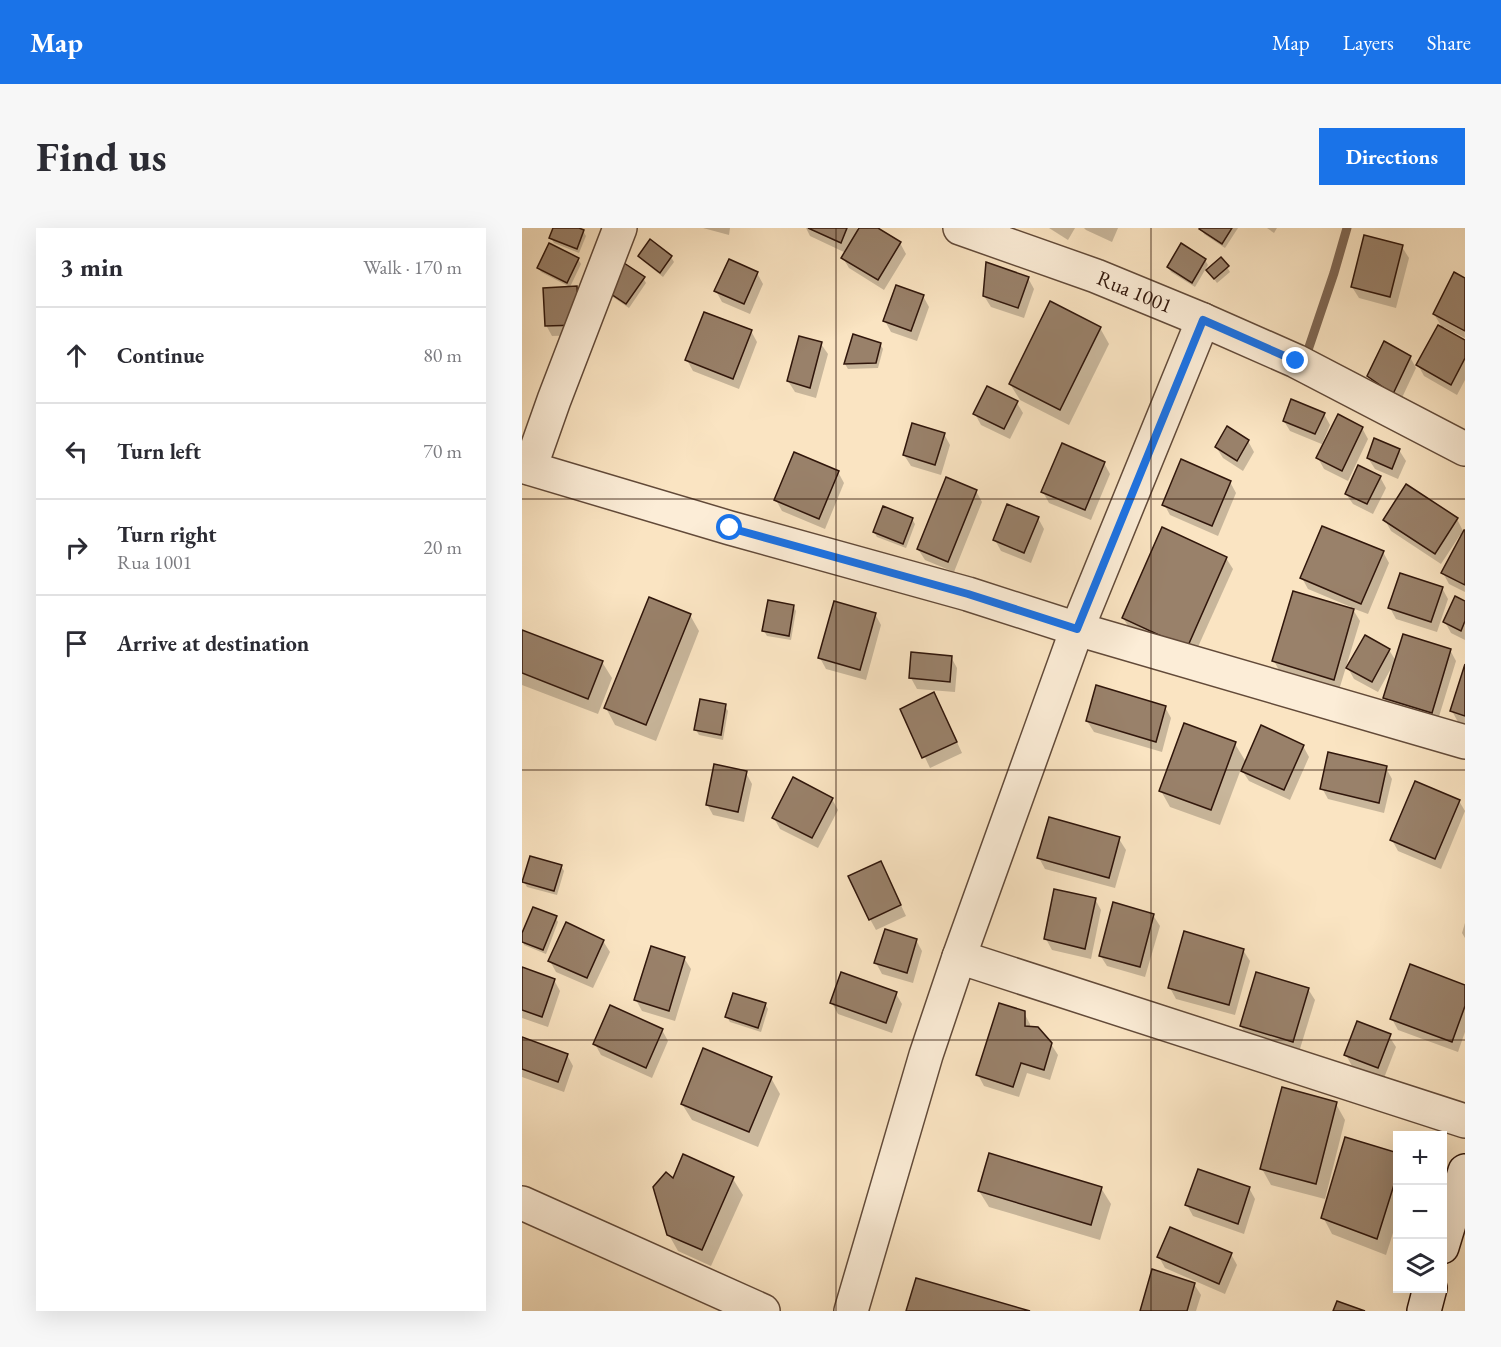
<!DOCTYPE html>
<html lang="en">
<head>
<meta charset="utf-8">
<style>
  body { margin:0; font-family:"EB Garamond",serif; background:#f7f7f7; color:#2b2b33 }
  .controls { position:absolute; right:18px; bottom:18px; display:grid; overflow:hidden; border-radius:0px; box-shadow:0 6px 24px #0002 }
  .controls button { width:54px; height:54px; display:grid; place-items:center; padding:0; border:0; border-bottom:2px solid #e1e1e2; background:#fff; color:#2b2b33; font:30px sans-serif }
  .stop { position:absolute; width:18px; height:18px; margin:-14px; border:4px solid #1a73e8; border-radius:50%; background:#fff }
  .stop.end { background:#1a73e8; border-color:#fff; box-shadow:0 2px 6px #0008 }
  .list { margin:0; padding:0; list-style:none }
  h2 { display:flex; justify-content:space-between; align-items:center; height:78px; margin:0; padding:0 24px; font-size:26px }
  h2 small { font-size:20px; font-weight:400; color:#7c7c81 }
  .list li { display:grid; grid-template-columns:39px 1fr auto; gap:18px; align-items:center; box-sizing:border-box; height:96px; padding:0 24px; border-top:2px solid #e1e1e2 }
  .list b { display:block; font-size:22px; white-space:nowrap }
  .list p { margin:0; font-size:20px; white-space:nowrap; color:#7c7c81 }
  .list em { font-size:20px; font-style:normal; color:#7c7c81 }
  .icon { flex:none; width:33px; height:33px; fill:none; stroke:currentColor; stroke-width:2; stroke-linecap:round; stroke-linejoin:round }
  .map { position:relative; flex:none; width:943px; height:1083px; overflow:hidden; border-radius:0px }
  header { display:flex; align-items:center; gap:36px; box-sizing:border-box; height:84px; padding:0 30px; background:#1a73e8; color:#fff }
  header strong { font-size:28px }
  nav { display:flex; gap:33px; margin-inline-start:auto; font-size:21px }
  .intro { display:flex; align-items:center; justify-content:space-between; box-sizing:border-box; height:144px; padding:0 36px }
  h1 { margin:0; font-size:42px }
  .button { padding:15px 27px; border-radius:0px; background:#1a73e8; color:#fff; font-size:21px; font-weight:700 }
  main { display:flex; gap:36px; padding:0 36px }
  aside { flex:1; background:#fff; border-radius:0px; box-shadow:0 6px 24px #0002 }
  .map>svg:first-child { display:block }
  .shadow { fill:#0003 }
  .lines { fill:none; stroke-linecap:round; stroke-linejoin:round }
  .stream { stroke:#806854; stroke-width:9 }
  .building { fill:#99816a; stroke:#30160b; stroke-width:1.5 }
  .street-casing { stroke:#624a39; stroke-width:36 }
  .secondary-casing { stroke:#30160b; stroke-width:36 }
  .street { stroke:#fcedd7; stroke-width:33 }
  .secondary { stroke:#fcedd7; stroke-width:33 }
  .route { stroke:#1a73e8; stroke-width:8 }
  .grid { fill:none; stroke:#30160b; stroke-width:1.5; stroke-opacity:0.55 }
  .labels { text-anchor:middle; stroke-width:5; stroke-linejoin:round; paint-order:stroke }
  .street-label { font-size:21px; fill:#30160b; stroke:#fcedd7 }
</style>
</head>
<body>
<header>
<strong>Map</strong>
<nav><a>Map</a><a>Layers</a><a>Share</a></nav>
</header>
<div class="intro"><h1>Find us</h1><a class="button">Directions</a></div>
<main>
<aside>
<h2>3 min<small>Walk · 170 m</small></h2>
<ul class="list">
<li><svg class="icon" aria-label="ahead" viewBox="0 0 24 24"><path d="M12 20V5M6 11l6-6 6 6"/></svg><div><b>Continue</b></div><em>80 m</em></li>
<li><svg class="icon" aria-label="left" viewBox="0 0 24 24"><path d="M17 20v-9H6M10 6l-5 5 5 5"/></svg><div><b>Turn left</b></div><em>70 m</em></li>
<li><svg class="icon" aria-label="right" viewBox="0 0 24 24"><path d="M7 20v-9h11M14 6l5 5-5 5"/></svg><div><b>Turn right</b><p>Rua 1001</p></div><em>20 m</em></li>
<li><svg class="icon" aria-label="arrive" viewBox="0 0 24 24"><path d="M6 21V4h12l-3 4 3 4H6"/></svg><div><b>Arrive at destination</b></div></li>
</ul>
</aside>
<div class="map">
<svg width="943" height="1083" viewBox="0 0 943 1083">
  <rect width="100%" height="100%" fill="#fae4c2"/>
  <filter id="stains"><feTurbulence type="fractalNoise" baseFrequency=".00333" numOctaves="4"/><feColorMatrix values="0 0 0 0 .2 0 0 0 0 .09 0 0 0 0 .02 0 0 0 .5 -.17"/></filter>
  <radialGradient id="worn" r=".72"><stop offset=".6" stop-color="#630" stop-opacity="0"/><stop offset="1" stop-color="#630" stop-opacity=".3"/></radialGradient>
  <g class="shadow">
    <polygon points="33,0 53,0 61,3 64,8 57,25 32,15 29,10"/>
    <polygon points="181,0 208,0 207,7"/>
    <polygon points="284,0 335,0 337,3 339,0 353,0 378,15 384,26 362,62 327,40 321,30 324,25 288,8"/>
    <polygon points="527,0 553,0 546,12"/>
    <polygon points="562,0 596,0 590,14 564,2"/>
    <polygon points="680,0 716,0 703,20 682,6"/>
    <polygon points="745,0 755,0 752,5"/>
    <polygon points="880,19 887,30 874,80 837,70 830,59"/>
    <polygon points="118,28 149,29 152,34 141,49 121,33"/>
    <polygon points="56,31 59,36 48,59 19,44 16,39"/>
    <polygon points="683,32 686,37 673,59 649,44 646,39"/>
    <polygon points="705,39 708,44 695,55 689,47"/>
    <polygon points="235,45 241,56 228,86 200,74 194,63"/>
    <polygon points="121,50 124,55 107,80 88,67"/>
    <polygon points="506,50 512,61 502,90 469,79 462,68"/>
    <polygon points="943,52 943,110 922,99 921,101 912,86"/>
    <polygon points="55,60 61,71 62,107 30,108 24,97"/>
    <polygon points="401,68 407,79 395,113 369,104 363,93"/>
    <polygon points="578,100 587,116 547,197 498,172 488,156"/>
    <polygon points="229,103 235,114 217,161 171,143 165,132"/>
    <polygon points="943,114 943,152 935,167 902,148 896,137"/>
    <polygon points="299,116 306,126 294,170 273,164 266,153"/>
    <polygon points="358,116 361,121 356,140 326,141 323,136"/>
    <polygon points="888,129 894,140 877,176 853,159 847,148"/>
    <polygon points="495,175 501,185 488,211 459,197 453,186"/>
    <polygon points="802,186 808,197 800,216 802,217 840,200 846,211 826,253 802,241 796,230 802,217 768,203 762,193"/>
    <polygon points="422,206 428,217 419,247 389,238 382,227"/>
    <polygon points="726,213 732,224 721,243 701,230 694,219"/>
    <polygon points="877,222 884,233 876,251 853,241 846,230"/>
    <polygon points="582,235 588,246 569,292 527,275 521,264"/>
    <polygon points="316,244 322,255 303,301 260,283 254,272"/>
    <polygon points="858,249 864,260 851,286 831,276 824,266"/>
    <polygon points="708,254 714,265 696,308 648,287 642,276"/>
    <polygon points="454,263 460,274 432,344 403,332 396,321"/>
    <polygon points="516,290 522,301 509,335 479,323 473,312"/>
    <polygon points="390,291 393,296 384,320 355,309 352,304"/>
    <polygon points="935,291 941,303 943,304 943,364 927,356 921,345 940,308 938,307 919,336 869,303 863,292"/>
    <polygon points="861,324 867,335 846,386 830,380 838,393 817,462 758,444 752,433 829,381 829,379 786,361 780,350"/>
    <polygon points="704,330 711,341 671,430 608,401 601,390"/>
    <polygon points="920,360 926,371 915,404 874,391 868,380"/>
    <polygon points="943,374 943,412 929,405 923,394"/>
    <polygon points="271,378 274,383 269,412 245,408 242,403"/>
    <polygon points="353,386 359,397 344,452 304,441 298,430"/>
    <polygon points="168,387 177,403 134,513 93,497 84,480"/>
    <polygon points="0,403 80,434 90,450 76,486 0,457"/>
    <polygon points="867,422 874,433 928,422 934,433 915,495 869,481 862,470 872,438 871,437 856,464 832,451 826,440"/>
    <polygon points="429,429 435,440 433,464 395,461 389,450"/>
    <polygon points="943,441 943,496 936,494 930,483"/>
    <polygon points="418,477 440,525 408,540 380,481"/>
    <polygon points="203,478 206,483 201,512 177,507 174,502"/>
    <polygon points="643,479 649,490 640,524 572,504 565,493"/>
    <polygon points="713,516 724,534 781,518 787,529 768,572 727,553 719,541 698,597 648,579 639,563"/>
    <polygon points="864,540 870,551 862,585 806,571 800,560"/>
    <polygon points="224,545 230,556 222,594 191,587 185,576"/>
    <polygon points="310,571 316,582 296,620 258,601 252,590"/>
    <polygon points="937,573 943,583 919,641 876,623 870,612"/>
    <polygon points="597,611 604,622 593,660 523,641 517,630"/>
    <polygon points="39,638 42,643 35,667 5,659 2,654"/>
    <polygon points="364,645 384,688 354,702 348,691"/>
    <polygon points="573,671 579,682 569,731 530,722 524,711"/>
    <polygon points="631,687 638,698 623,749 585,738 578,727"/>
    <polygon points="33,689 36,694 24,726 2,717 0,709"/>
    <polygon points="943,695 943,710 940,705"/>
    <polygon points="394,712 400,723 391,755 360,746 354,735"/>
    <polygon points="81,713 88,724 71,760 34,744 28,733"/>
    <polygon points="721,722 728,733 713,787 654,771 648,760"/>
    <polygon points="162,730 169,741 153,793 120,783 114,772"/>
    <polygon points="0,741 32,752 38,763 26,799 0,790"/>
    <polygon points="943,758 943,804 936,824 876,802 870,791"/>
    <polygon points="786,761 793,772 777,824 725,809 719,798"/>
    <polygon points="374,766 380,776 370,805 316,786 310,775"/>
    <polygon points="243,776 246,781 239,804 208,794 205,789"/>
    <polygon points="502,785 508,796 508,800 529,816 536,827 528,852 505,845 497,869 462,858 456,847"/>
    <polygon points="140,802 146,813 130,850 79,827 73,816"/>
    <polygon points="867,808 874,819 862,850 830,838 824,827"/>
    <polygon points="0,810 45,827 51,838 42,864 0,849"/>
    <polygon points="249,850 258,866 236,919 170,892 160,876"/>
    <polygon points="814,876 823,892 803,971 749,957 740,941"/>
    <polygon points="876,927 876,989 864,1027 810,1006 801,989"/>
    <polygon points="162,928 211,951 221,967 189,1038 156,1023 147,1007 151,952"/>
    <polygon points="579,960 589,976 578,1012 467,979 457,963"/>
    <polygon points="727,960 733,971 722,1006 671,988 665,977"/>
    <polygon points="709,1026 715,1037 703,1066 643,1040 637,1029"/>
    <polygon points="672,1056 679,1067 674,1083 619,1083"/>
  </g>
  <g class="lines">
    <polyline class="stream" points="786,122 812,45 825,0"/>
  </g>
  <g class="building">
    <polygon points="31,0 57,0 62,2 55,21 27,10"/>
    <polygon points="286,0 325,0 319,15"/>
    <polygon points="337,0 356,0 379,14 356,52 319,30"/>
    <polygon points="678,0 710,0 700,16 677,1"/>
    <polygon points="842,7 881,17 868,69 829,59"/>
    <polygon points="128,11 150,28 138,45 116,28"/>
    <polygon points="27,15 57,30 45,55 15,40"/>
    <polygon points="659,15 684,31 670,55 645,39"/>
    <polygon points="699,29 707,38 692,51 684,42"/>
    <polygon points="207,31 236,44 222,76 192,63"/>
    <polygon points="464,34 507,49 496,80 461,68"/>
    <polygon points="102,35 123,49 104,76 83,62"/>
    <polygon points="932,44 943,50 943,103 911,86"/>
    <polygon points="374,57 402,67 389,103 361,93"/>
    <polygon points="55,58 57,97 23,98 21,60"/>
    <polygon points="528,73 579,99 538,182 487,156"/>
    <polygon points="182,84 230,102 211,151 163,132"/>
    <polygon points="916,97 943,112 943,130 929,157 894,137"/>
    <polygon points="331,106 359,115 354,135 322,136"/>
    <polygon points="277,108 300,114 288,160 265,153"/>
    <polygon points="862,113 889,128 871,166 845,148"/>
    <polygon points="465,158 496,173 482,201 451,186"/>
    <polygon points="769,171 803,185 793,206 761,193"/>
    <polygon points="816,186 841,199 820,243 794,230"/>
    <polygon points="390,195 423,205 413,237 381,227"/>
    <polygon points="705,198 727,212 715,233 693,219"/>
    <polygon points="852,210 878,221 870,241 845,230"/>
    <polygon points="540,215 583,234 563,282 519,264"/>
    <polygon points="272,224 317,243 297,291 252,272"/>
    <polygon points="659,231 709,253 690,298 640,277"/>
    <polygon points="836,237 859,248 845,276 823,266"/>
    <polygon points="424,249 455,262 426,334 395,321"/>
    <polygon points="884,256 936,290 913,326 861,292"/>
    <polygon points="485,276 517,289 502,325 471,312"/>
    <polygon points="361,278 391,290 381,316 351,304"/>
    <polygon points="800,298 862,323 839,376 778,350"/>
    <polygon points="640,299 705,329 665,420 600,390"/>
    <polygon points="942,302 943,302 943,357 919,345"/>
    <polygon points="878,345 921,359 909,394 866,380"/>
    <polygon points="771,363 832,381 812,452 750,433"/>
    <polygon points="933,368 943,373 943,393 939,403 921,394"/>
    <polygon points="127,369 169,386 124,497 82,480"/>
    <polygon points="246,372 272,377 267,408 240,403"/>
    <polygon points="312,373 354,385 338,442 296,430"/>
    <polygon points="0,402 81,433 66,471 0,445"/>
    <polygon points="881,406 929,421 910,485 861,470"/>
    <polygon points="843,407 868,421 850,454 824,440"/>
    <polygon points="389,424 430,428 428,454 387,450"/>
    <polygon points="943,436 943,488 928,483"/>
    <polygon points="574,457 644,478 634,514 564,493"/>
    <polygon points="412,464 435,514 400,530 378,481"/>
    <polygon points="178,471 204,476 199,507 172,502"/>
    <polygon points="662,495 714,514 689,582 637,563"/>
    <polygon points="739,497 782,517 762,562 719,543"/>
    <polygon points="806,524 865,538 857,575 798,561"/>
    <polygon points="192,536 225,543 216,584 184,577"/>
    <polygon points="271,549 311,570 290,610 250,590"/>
    <polygon points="893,553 938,572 913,631 868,612"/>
    <polygon points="527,589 598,609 587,650 515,630"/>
    <polygon points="8,628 40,637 32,663 0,654"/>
    <polygon points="359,633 379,677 347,692 326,648"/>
    <polygon points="532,661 574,670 563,721 522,711"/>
    <polygon points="591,674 632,686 618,739 577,728"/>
    <polygon points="11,679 35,688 21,722 0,714 0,705"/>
    <polygon points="44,694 82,712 65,750 26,733"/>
    <polygon points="363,701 395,711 385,745 352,735"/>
    <polygon points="662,703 722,721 707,777 646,760"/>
    <polygon points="129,718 163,729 147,783 112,772"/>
    <polygon points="888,736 943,757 943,778 930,814 868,791"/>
    <polygon points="0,739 33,751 20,789 0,782"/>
    <polygon points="319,744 375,764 364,795 308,775"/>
    <polygon points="734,744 787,760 771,814 718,798"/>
    <polygon points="211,765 244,775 236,800 203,789"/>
    <polygon points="477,775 503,783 503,798 516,799 530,815 522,842 499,835 491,859 454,847"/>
    <polygon points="88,777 141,801 124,840 71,816"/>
    <polygon points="835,793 869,806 856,840 822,827"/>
    <polygon points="0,809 46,826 36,854 0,841"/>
    <polygon points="181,820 250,849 227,904 159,876"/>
    <polygon points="760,859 815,874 794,956 738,941"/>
    <polygon points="823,909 876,925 876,944 855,1011 799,990"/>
    <polygon points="467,925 580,959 569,997 456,963"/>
    <polygon points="161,926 212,949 180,1022 145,1007 131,959 144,944 151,950"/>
    <polygon points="676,941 728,959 716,996 663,977"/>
    <polygon points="648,999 710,1025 697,1056 635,1029"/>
    <polygon points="630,1041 673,1055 665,1083 618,1083"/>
    <polygon points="394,1050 508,1083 384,1083"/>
    <polygon points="815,1073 843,1083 811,1083"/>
  </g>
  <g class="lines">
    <defs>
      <g id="street">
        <path id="s1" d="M438 0 574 48 681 92 774 133 943 221"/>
        <polyline points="0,238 208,300 446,366 555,401 943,514"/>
        <polyline points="8,240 32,172 98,0"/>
        <polyline points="437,729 943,893"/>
        <polyline points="0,975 241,1083"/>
        <polyline points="329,1083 404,827 437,729 555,401 681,92"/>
      </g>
      <g id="secondary">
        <polyline points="920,1019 943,943"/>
        <polyline points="902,1083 908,1060"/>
      </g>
    </defs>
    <use href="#street" class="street-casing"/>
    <use href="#secondary" class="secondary-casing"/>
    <use href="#street" class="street"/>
    <use href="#secondary" class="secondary"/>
  </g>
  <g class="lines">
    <polyline class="route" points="208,300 446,366 555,401 681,92 774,133"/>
  </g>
  <path class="grid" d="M314 0V1083M629 0V1083M0 271H943M0 542H943M0 812H943"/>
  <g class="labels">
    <g class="street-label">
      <text dy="7" stroke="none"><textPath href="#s1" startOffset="186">Rua 1001</textPath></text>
    </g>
  </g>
  <rect width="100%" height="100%" filter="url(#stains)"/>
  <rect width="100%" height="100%" fill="url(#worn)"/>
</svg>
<div class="controls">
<button>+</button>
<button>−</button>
<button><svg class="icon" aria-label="layers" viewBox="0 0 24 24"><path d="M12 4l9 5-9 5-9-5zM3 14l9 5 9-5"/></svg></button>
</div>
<div class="stop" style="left:208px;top:300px"></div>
<div class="stop end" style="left:774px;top:133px"></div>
</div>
</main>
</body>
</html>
